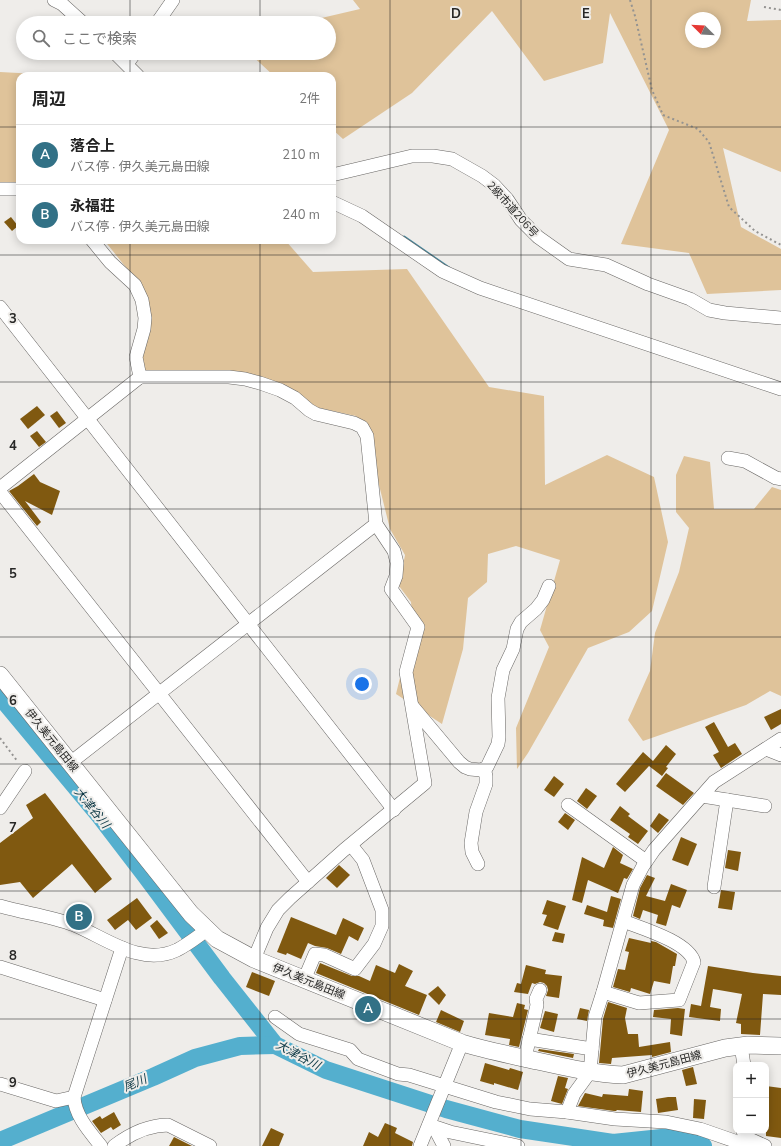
<!DOCTYPE html>
<html lang="ja">
<head>
<meta charset="utf-8">
<style>
  body { margin:0; font-family:"Nunito Sans","Noto Sans JP",sans-serif; background:#f2f2f2; color:#222 }
  .controls { position:absolute; right:12px; bottom:12px; display:grid; overflow:hidden; border-radius:8px; box-shadow:0 2px 10px #0003 }
  .controls button { width:36px; height:36px; display:grid; place-items:center; padding:0; border:0; border-bottom:1px solid #e0e0e0; background:#fff; color:#222; font:20px sans-serif }
  .compass { position:absolute; left:685px; top:12px; width:36px; height:36px; border-radius:50%; background:#fff; box-shadow:0 2px 10px #0003; rotate:294deg }
  .you { position:absolute; left:362px; top:684px; width:14px; height:14px; margin:-10px; border:3px solid #fff; border-radius:50%; background:#1a73e8; box-shadow:0 0 0 6px #1a73e833 }
  .badge { display:grid; place-items:center; width:26px; height:26px; border-radius:50%; background:#327186; color:#fff; font-size:13px; font-weight:700 }
  .pin { position:absolute; translate:-50% -50%; border:2px solid #fff; box-shadow:0 1px 4px #0006 }
  .list { margin:0; padding:0; list-style:none }
  h2 { display:flex; justify-content:space-between; align-items:center; height:52px; margin:0; padding:0 16px; font-size:17px }
  h2 small { font-size:13px; font-weight:400; color:#767676 }
  .list li { display:grid; grid-template-columns:26px 1fr auto; gap:12px; align-items:center; box-sizing:border-box; height:60px; padding:0 16px; border-top:1px solid #e0e0e0 }
  .list b { display:block; font-size:15px; white-space:nowrap }
  .list p { margin:0; font-size:13px; white-space:nowrap; color:#767676 }
  .list em { font-size:13px; font-style:normal; color:#767676 }
  .icon { flex:none; width:22px; height:22px; fill:none; stroke:currentColor; stroke-width:2; stroke-linecap:round; stroke-linejoin:round }
  .map { position:relative; flex:none; width:781px; height:1146px; overflow:hidden }
  .search { position:absolute; background:#fff; box-shadow:0 2px 10px #0003; left:16px; top:16px; width:320px; height:44px; display:flex; align-items:center; gap:10px; box-sizing:border-box; padding:0 14px; border-radius:22px; color:#767676; font-size:15px }
  .panel { position:absolute; background:#fff; box-shadow:0 2px 10px #0003; left:16px; top:72px; width:320px; height:172px; border-radius:12px }
  .map>svg:first-child { display:block }
  .green { fill:#dfc39a; fill-rule:evenodd }
  .lines { fill:none; stroke-linecap:round; stroke-linejoin:round }
  .stream { stroke:#46869c; stroke-width:3 }
  .river { stroke:#54afce; stroke-width:18 }
  .building { fill:#805910 }
  .minor-casing { stroke:#696765; stroke-width:14 }
  .major-casing { stroke:#696765; stroke-width:18 }
  .path { stroke:#949391; stroke-width:2; stroke-dasharray:2 3; stroke-linecap:butt }
  .minor { stroke:#fff; stroke-width:13 }
  .major { stroke:#fff; stroke-width:17 }
  .grid { fill:none; stroke:#272726; stroke-width:1; stroke-opacity:0.55 }
  .labels { text-anchor:middle; stroke-width:4; stroke-linejoin:round; paint-order:stroke }
  .street-label { font-size:11px; fill:#272726; stroke:#efedea }
  .water-label { font-size:12px; font-style:italic; fill:#0d3845; stroke:#efedea }
  .grid-label { font-size:13px; text-anchor:middle; font-weight:bold; fill:#272726; stroke:#efedea; stroke-width:4; stroke-linejoin:round; paint-order:stroke }
</style>
</head>
<body>
<div class="map">
<svg width="781" height="1146" viewBox="0 0 781 1146">
  <rect width="100%" height="100%" fill="#efedea"/>
  <g class="green">
    <path d="M353 0H751L747 21 781 20V172L723 148 741 227 781 249V290L707 294 689 253 621 244 669 130 610 13 603 63 544 81 492 11 412 93 343 139 332 129V76H274L249 53H329V23H300L360 9ZM691 18H715V42H691Z"/>
    <polygon points="0,72 37,74 44,76 20,76 20,185 0,184"/>
    <polygon points="104,240 285,240 313,272 407,269 489,387 544,396 545,485 607,455 654,477 668,542 652,611 629,632 588,648 528,753 517,769 516,728 549,647 540,630 560,560 516,546 488,554 487,582 468,598 463,649 442,724 396,694 413,624 411,602 399,586 405,555 390,529 365,429 356,416 310,406 234,373 145,375 141,355 136,280"/>
    <polygon points="684,456 710,462 714,509 754,509 772,487 781,490 781,696 770,691 746,705 643,741 628,720 650,671 655,633 679,572 689,528 676,512 676,475"/>
  </g>
  <g class="lines">
    <polyline class="stream" points="404,237 449,268"/>
    <g class="river">
      <polyline points="0,696 100,816 146,876 222,978 275,1045 326,1070 446,1109 520,1129 613,1143 671,1137 703,1146"/>
      <polyline points="0,1141 153,1077 195,1058 240,1046 275,1045"/>
    </g>
  </g>
  <g class="building">
    <polygon points="11,217 18,226 12,231 4,222"/>
    <polygon points="37,406 45,415 28,429 20,419"/>
    <polygon points="57,411 66,423 59,428 50,416"/>
    <polygon points="37,431 46,442 39,447 30,436"/>
    <polygon points="34,474 40,482 60,491 52,515 25,501 41,522 37,526 9,491 18,486"/>
    <polygon points="781,709 781,724 771,730 764,717"/>
    <polygon points="714,722 728,747 735,743 742,754 721,768 713,755 719,752 705,727"/>
    <polygon points="666,745 676,754 666,767 668,768 662,776 649,766 625,792 616,784 643,752 653,761"/>
    <polygon points="666,773 694,793 683,805 656,786"/>
    <polygon points="554,776 564,784 554,797 544,790"/>
    <polygon points="586,788 597,796 587,809 577,801"/>
    <polygon points="45,793 112,879 95,893 72,864 33,898 20,882 0,885 0,843 33,818 26,805"/>
    <polygon points="620,806 630,814 628,816 648,831 638,844 628,837 630,834 610,820"/>
    <polygon points="565,813 575,820 568,830 558,822"/>
    <polygon points="659,813 669,820 658,833 650,826"/>
    <polygon points="681,837 697,844 688,866 672,860"/>
    <polygon points="613,847 623,855 620,863 633,869 627,879 624,878 618,893 588,880 582,903 572,900 582,857 604,868"/>
    <polygon points="728,850 741,852 738,871 725,868"/>
    <polygon points="339,865 350,875 337,888 326,878"/>
    <polygon points="647,875 655,878 646,896 665,901 671,884 687,890 680,908 672,905 666,926 656,923 658,915 643,910 640,919 633,916 640,888"/>
    <polygon points="721,890 735,892 732,910 718,908"/>
    <polygon points="611,896 621,899 613,928 603,926 604,920 584,914 587,905 607,912"/>
    <polygon points="137,898 152,918 136,930 128,920 115,930 107,920"/>
    <polygon points="547,900 566,906 558,930 543,925 547,915 542,914"/>
    <polygon points="291,917 336,935 343,918 364,928 358,941 349,936 341,954 327,948 315,946 308,943 301,959 287,953 286,955 277,952"/>
    <polygon points="157,920 168,933 159,939 150,926"/>
    <polygon points="555,932 565,934 563,943 552,941"/>
    <polygon points="629,938 651,943 651,941 656,942 677,954 675,966 673,966 670,984 654,981 650,994 631,988 630,992 613,987 618,969 625,970 629,952 625,951"/>
    <polygon points="320,963 352,976 359,976 370,981 376,965 395,973 399,964 413,971 405,986 427,995 419,1015 316,973"/>
    <polygon points="526,965 546,970 545,974 562,976 559,998 546,996 548,990 547,986 544,983 540,982 535,984 532,983 528,994 514,992 517,983 521,984"/>
    <polygon points="708,966 753,973 781,976 781,995 763,994 760,1035 741,1034 741,1024 736,1023 742,994 713,989 710,1007 721,1009 720,1021 689,1017 691,1004 701,1006"/>
    <polygon points="252,972 275,981 269,996 246,987"/>
    <polygon points="438,986 446,995 439,1005 428,994"/>
    <polygon points="608,1002 627,1008 625,1018 628,1034 638,1034 639,1047 670,1042 671,1052 652,1057 652,1055 612,1058 611,1064 599,1063 603,1019"/>
    <polygon points="517,1003 525,1005 524,1009 528,1010 519,1047 509,1045 510,1039 485,1035 489,1013 513,1017"/>
    <polygon points="580,1008 589,1010 587,1021 577,1019"/>
    <polygon points="678,1008 685,1009 682,1036 670,1034 671,1019 653,1017 654,1010"/>
    <polygon points="441,1010 464,1021 460,1032 436,1022"/>
    <polygon points="545,1011 558,1014 554,1032 540,1028"/>
    <polygon points="539,1049 574,1054 573,1058 538,1051"/>
    <polygon points="485,1063 509,1070 510,1068 523,1072 518,1090 494,1083 494,1085 480,1081"/>
    <polygon points="693,1067 697,1084 686,1086 682,1070"/>
    <polygon points="558,1076 568,1078 565,1088 568,1089 562,1104 551,1101"/>
    <polygon points="766,1086 781,1088 781,1138 766,1136"/>
    <polygon points="629,1089 643,1091 641,1112 617,1110 616,1111 614,1111 578,1106 585,1093 602,1097 603,1094 628,1096"/>
    <polygon points="668,1097 676,1097 678,1110 658,1113 656,1099"/>
    <polygon points="694,1099 706,1100 704,1119 693,1118"/>
    <polygon points="114,1112 121,1125 113,1130 111,1127 101,1133 92,1121 100,1116 102,1119"/>
    <polygon points="385,1123 397,1128 395,1133 413,1142 412,1146 363,1146 369,1132 378,1137"/>
    <polygon points="271,1128 284,1134 279,1146 262,1146"/>
    <polygon points="174,1137 192,1146 169,1146"/>
  </g>
  <g class="lines">
    <defs>
      <g id="minor">
        <polyline points="54,0 62,4 83,23"/>
        <polyline points="157,23 173,0"/>
        <polyline points="115,53 138,76"/>
        <polyline points="127,64 135,53"/>
        <polyline points="332,175 412,156 433,156 452,159 482,176 494,185 507,199 521,220 538,237 569,259 606,265 648,284 690,299 709,310 725,313 781,318"/>
        <polyline points="0,189 20,189"/>
        <polyline points="332,202 362,216 442,271 480,288 781,389"/>
        <polyline points="92,240 110,262 135,285 142,300 145,318 144,329 136,357 140,377 229,377 245,379 260,383 280,390 295,398 309,410 316,414 354,423 362,427 367,436 376,524 394,551 397,563 396,576 391,589 418,627 406,672 425,783 344,850 290,898 278,910 267,928 254,959"/>
        <polyline points="0,307 394,810"/>
        <polyline points="728,458 745,461 776,478 781,479"/>
        <polyline points="0,488 140,377"/>
        <polyline points="0,492 308,882"/>
        <polyline points="413,707 459,762 465,767 470,769 481,770 485,772 486,776 486,784 476,812 471,843 472,852 478,864"/>
        <polyline points="766,749 781,755"/>
        <polyline points="70,763 376,524"/>
        <polyline points="481,770 487,767 498,744 499,737 498,698 503,670 513,649 517,629 521,622 536,609 543,600 549,586"/>
        <polyline points="702,796 765,806"/>
        <polyline points="568,805 646,861"/>
        <polyline points="0,808 25,771"/>
        <polyline points="714,887 727,800"/>
        <path d="M0 906C24 913 50 916 74 925 106 938 141 967 177 950 187 945 197 937 207 930"/>
        <polyline points="0,967 105,1000"/>
        <polyline points="304,980 315,954 324,955 355,969 374,944 382,926 382,910 363,860 351,845"/>
        <path d="M603 992 639 1003 679 1000 694 962C689 942 641 928 623 921"/>
        <polyline points="275,1017 299,1034 350,1050 358,1059 398,1074 409,1075 496,1102 530,1109 567,1112 615,1119 666,1122 700,1129 749,1146"/>
        <polyline points="529,1039 592,1049"/>
        <polyline points="741,1046 744,1065"/>
        <polyline points="525,1058 537,1005 536,999 540,990"/>
        <polyline points="0,1084 56,1101 74,1097"/>
        <polyline points="567,1112 574,1094 590,1072 595,1017 603,992 633,885 643,866 654,850 714,782 781,739"/>
        <polyline points="429,1125 450,1132 518,1146"/>
        <polyline points="434,1127 444,1146"/>
        <polyline points="743,1131 745,1137 765,1146"/>
        <path d="M101 1146C90 1132 75 1116 74 1097L122 948"/>
        <path d="M114 1146C130 1134 147 1125 168 1125L210 1146"/>
        <polyline points="420,1146 462,1043"/>
      </g>
      <path id="major" d="M0 675 191 914 217 939 254 959 462 1043C488 1051 515 1056 542 1062 569 1068 596 1074 623 1075L725 1048 748 1045 781 1046"/>
    </defs>
    <use href="#minor" class="minor-casing"/>
    <use href="#major" class="major-casing"/>
    <g class="path">
      <polyline points="630,0 635,16 652,90 663,115 698,129 709,142 729,207 755,231 781,245"/>
      <polyline points="764,7 781,10"/>
      <polyline points="0,738 18,762"/>
    </g>
    <use href="#minor" class="minor"/>
    <use href="#major" class="major"/>
  </g>
  <path class="grid" d="M130 0V23M260 0V23M390 0V1146M521 0V1146M651 0V1146M130 53V76M260 53V76M0 127H20M332 127H781M130 240V1146M260 240V1146M0 255H781M0 382H781M0 509H781M0 637H781M0 764H781M0 891H781M0 1019H781"/>
  <g class="labels">
    <g class="street-label">
      <text transform="translate(513 209) rotate(48)" y="4">2級市道206号</text>
      <text transform="translate(52 740) rotate(51)" y="4">伊久美元島田線</text>
      <text transform="translate(309 981) rotate(22)" y="4">伊久美元島田線</text>
      <text transform="translate(664 1064) rotate(-15)" y="4">伊久美元島田線</text>
    </g>
    <g class="water-label">
      <text transform="translate(92 808) rotate(51)" y="4">大津谷川</text>
      <text transform="translate(298 1055) rotate(28)" y="4">大津谷川</text>
      <text transform="translate(135 1083) rotate(-23)" y="4">尾川</text>
    </g>
  </g>
  <g class="grid-label">
    <text x="456" y="18">D</text>
    <text x="586" y="18">E</text>
    <text x="13" y="323">3</text>
    <text x="13" y="450">4</text>
    <text x="13" y="578">5</text>
    <text x="13" y="705">6</text>
    <text x="13" y="832">7</text>
    <text x="13" y="960">8</text>
    <text x="13" y="1087">9</text>
  </g>
</svg>
<div class="controls">
<button>+</button>
<button>−</button>
</div>
<svg class="compass" viewBox="-18 -18 36 36"><path d="M0-13l5 13h-10z" fill="#e53935"/><path d="M0 13l5-13h-10z" fill="#767676"/></svg>
<div class="you"></div>
<div class="pin badge" style="left:368px;top:1009px">A</div>
<div class="pin badge" style="left:79px;top:917px">B</div>
<div class="search"><svg class="icon" aria-label="search" viewBox="0 0 24 24"><circle cx="10" cy="10" r="6"/><path d="M15 15l6 6"/></svg>ここで検索</div>
<section class="panel">
<h2>周辺<small>2件</small></h2>
<ul class="list">
<li><span class="badge">A</span><div><b>落合上</b><p>バス停 · 伊久美元島田線</p></div><em>210 m</em></li>
<li><span class="badge">B</span><div><b>永福荘</b><p>バス停 · 伊久美元島田線</p></div><em>240 m</em></li>
</ul>
</section>
</div>
</body>
</html>
